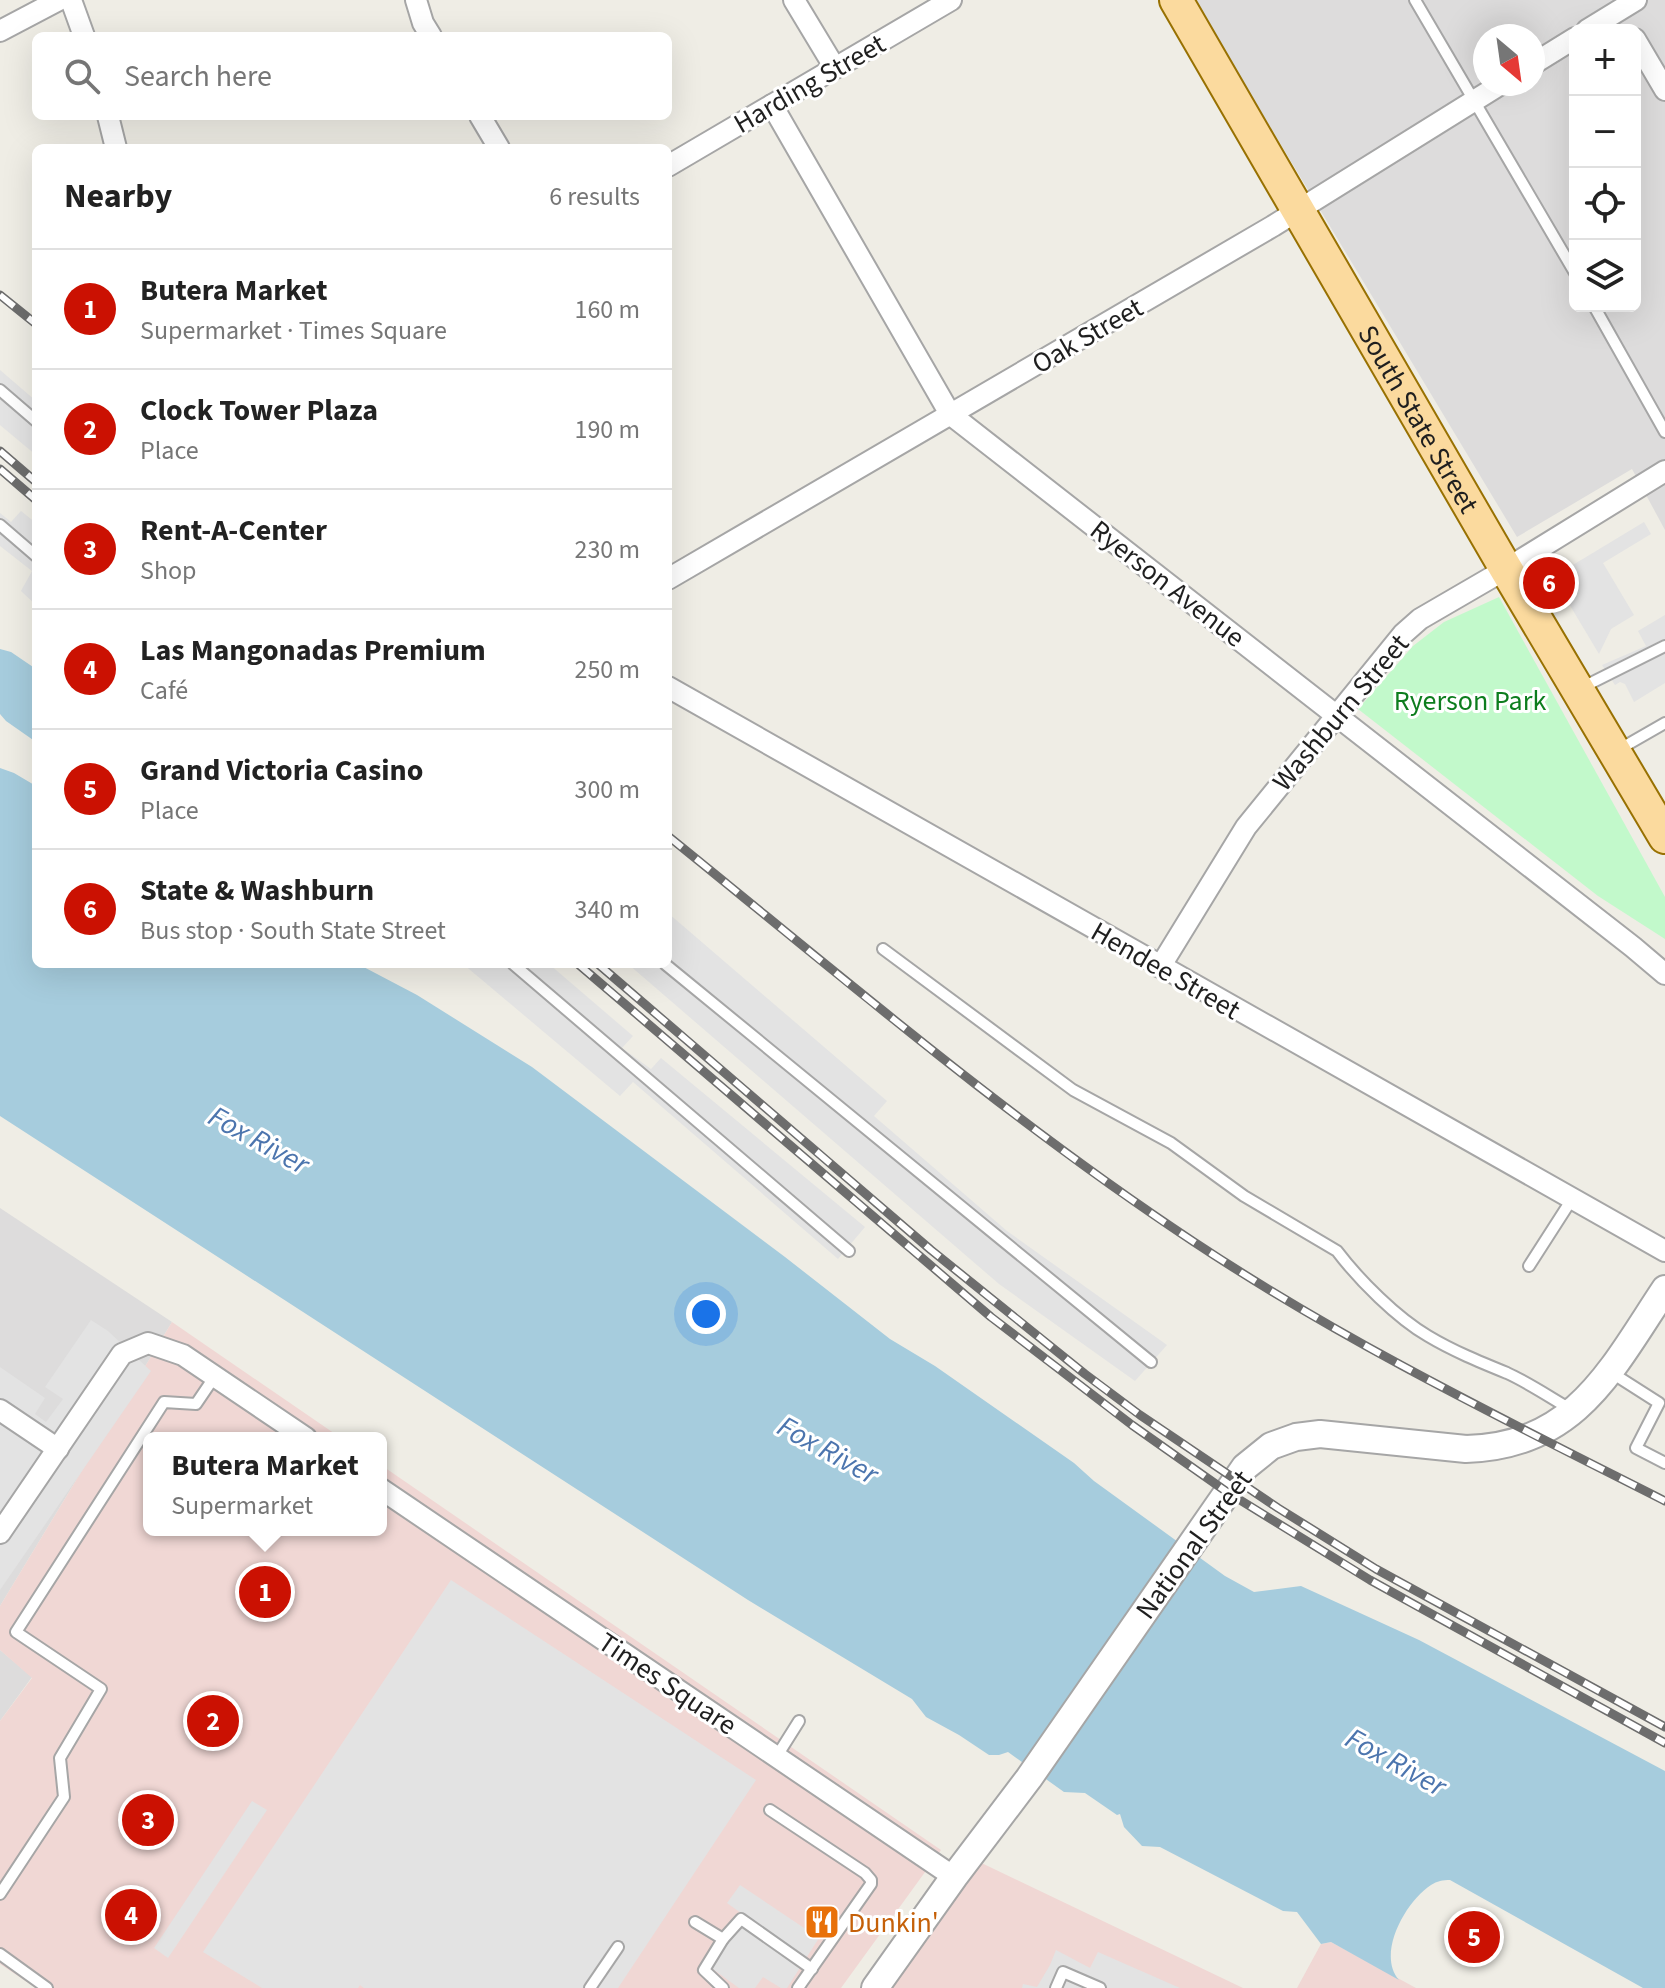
<!DOCTYPE html>
<html lang="en">
<head>
<meta charset="utf-8">
<style>
  body { margin:0; font-family:"Source Sans 3",sans-serif; background:#f2f2f2; color:#222 }
  .controls { position:absolute; right:24px; top:24px; display:grid; overflow:hidden; border-radius:12px; box-shadow:0 8px 32px #0002 }
  .controls button { width:72px; height:72px; display:grid; place-items:center; padding:0; border:0; border-bottom:2px solid #e0e0e0; background:#fff; color:#222; font:40px sans-serif }
  .compass { position:absolute; left:1473px; top:24px; width:72px; height:72px; border-radius:50%; background:#fff; box-shadow:0 8px 32px #0002; rotate:151deg }
  .you { position:absolute; left:706px; top:1314px; width:28px; height:28px; margin:-20px; border:6px solid #fff; border-radius:50%; background:#1a73e8; box-shadow:0 0 0 12px #1a73e833 }
  .badge { display:grid; place-items:center; width:52px; height:52px; border-radius:50%; background:#cb1102; color:#fff; font-size:26px; font-weight:700 }
  .pin { position:absolute; translate:-50% -50%; border:4px solid #fff; box-shadow:0 2px 8px #0006 }
  .popup { position:absolute; left:143px; top:1432px; width:244px; height:104px; box-sizing:border-box; display:grid; place-content:center; border-radius:12px; background:#fff; filter:drop-shadow(0 2px 6px #0005); font-size:26px; white-space:nowrap; color:#767676 }
  .popup b { font-size:30px; color:#222 }
  .popup::after { content:''; position:absolute; left:50%; top:100%; margin-left:-16px; border:16px solid transparent; border-top-color:#fff }
  .list { margin:0; padding:0; list-style:none }
  h2 { display:flex; justify-content:space-between; align-items:center; height:104px; margin:0; padding:0 32px; font-size:34px }
  h2 small { font-size:26px; font-weight:400; color:#767676 }
  .list li { display:grid; grid-template-columns:52px 1fr auto; gap:24px; align-items:center; box-sizing:border-box; height:120px; padding:0 32px; border-top:2px solid #e0e0e0 }
  .list b { display:block; font-size:30px; white-space:nowrap }
  .list p { margin:0; font-size:26px; white-space:nowrap; color:#767676 }
  .list em { font-size:26px; font-style:normal; color:#767676 }
  .icon { flex:none; width:44px; height:44px; fill:none; stroke:currentColor; stroke-width:2; stroke-linecap:round; stroke-linejoin:round }
  .map { position:relative; flex:none; width:1665px; height:1988px; overflow:hidden }
  .search { position:absolute; background:#fff; box-shadow:0 8px 32px #0002; left:32px; top:32px; width:640px; height:88px; display:flex; align-items:center; gap:20px; box-sizing:border-box; padding:0 28px; border-radius:12px; color:#767676; font-size:30px }
  .panel { position:absolute; background:#fff; box-shadow:0 8px 32px #0002; left:32px; top:144px; width:640px; height:824px; border-radius:12px }
  .map>svg:first-child { display:block }
  .residential { fill:#dddcdc; fill-rule:evenodd }
  .commercial { fill:#f0d7d4 }
  .park { fill:#c2f9cb }
  .parking { fill:#e3e3e3 }
  .water { fill:#a6ccdd }
  .lines { fill:none; stroke-linecap:round; stroke-linejoin:round }
  .service-casing { stroke:#a6a6a6; stroke-width:14 }
  .minor-casing { stroke:#a6a6a6; stroke-width:24 }
  .tertiary-casing { stroke:#a6a6a6; stroke-width:30 }
  .primary-casing { stroke:#987102; stroke-width:36 }
  .service { stroke:#fff; stroke-width:10 }
  .minor { stroke:#fff; stroke-width:20 }
  .tertiary { stroke:#fff; stroke-width:26 }
  .primary { stroke:#fbda9e; stroke-width:32 }
  .rail-casing { stroke:#6d6d6d; stroke-width:9 }
  .rail { stroke:#fff; stroke-width:6; stroke-dasharray:18; stroke-linecap:butt }
  .labels { text-anchor:middle; stroke-width:6; stroke-linejoin:round; paint-order:stroke }
  .street-label { font-size:28px; fill:#1f1f1f; stroke:#fff }
  .park-label { font-size:28px; fill:#0d7d1e; stroke:#fff }
  .food-label { font-size:28px; fill:#c56008; stroke:#fff; text-anchor:start }
  .water-label { font-size:30px; font-style:italic; fill:#4c75ae; stroke:#fff }
</style>
</head>
<body>
<div class="map">
<svg width="1665" height="1988" viewBox="0 0 1665 1988">
  <rect width="100%" height="100%" fill="#efede5"/>
  <g class="residential">
    <path d="M1196 0H1665V530L1632 469 1517 537 1260 110ZM1575 30H1635V306H1575ZM1485 36H1533V84H1485Z"/>
    <polygon points="0,1208 172,1322 0,1606"/>
    <polygon points="0,1650 32,1677 0,1721"/>
  </g>
  <g class="commercial">
    <polygon points="172,1322 341,1438 149,1438 149,1530 381,1530 381,1465 941,1850 841,1988 36,1988 0,1964 0,1721 32,1678 0,1650 0,1606"/>
    <polygon points="969,1857 1243,1988 875,1988"/>
    <polygon points="1331,1942 1416,1988 1297,1988 1321,1944"/>
  </g>
  <polygon class="park" points="1499,597 1665,897 1665,939 1598,896 1358,709 1413,646 1444,622"/>
  <g class="parking">
    <polygon points="0,370 36,401 36,455 0,425"/>
    <polygon points="21,511 36,523 36,605 21,591 32,571 0,546 0,513 11,522"/>
    <polygon points="1644,522 1651,534 1603,563 1634,615 1611,629 1599,654 1553,577"/>
    <polygon points="1665,615 1665,683 1634,702 1625,684 1620,682 1615,685 1602,665 1646,646 1638,631"/>
    <polygon points="668,913 887,1101 874,1116 1007,1231 1167,1345 1135,1381 999,1284 628,964 668,964"/>
    <polygon points="463,964 549,964 633,1036 622,1048 651,1069 661,1058 865,1227 838,1259 633,1082 620,1096"/>
    <polygon points="91,1320 108,1331 151,1371 0,1590 0,1367 45,1398 35,1414 46,1422 63,1399 45,1387"/>
    <polygon points="451,1580 756,1780 618,1988 364,1988 360,1985 358,1988 262,1988 203,1952"/>
    <polygon points="252,1801 267,1810 168,1958 154,1948"/>
    <polygon points="740,1885 819,1938 787,1988 781,1988 763,1977 755,1988 739,1988 710,1967 745,1916 727,1903"/>
    <polygon points="1056,1950 1090,1968 1098,1952 1180,1988 1022,1988 1023,1984 1037,1987 1050,1965"/>
  </g>
  <g class="water">
    <polygon points="0,649 11,652 36,669 36,742 6,721 0,714"/>
    <path d="M0 768 14 773 36 786V964H358L417 995 532 1067 785 1257 890 1339 935 1366 1074 1463 1094 1481 1225 1576 1254 1592 1301 1586 1419 1640 1665 1771V1988H1643L1450 1880C1443 1880 1437 1881 1431 1885 1406 1901 1376 1954 1399 1980L1331 1942 1321 1944 1297 1912 1283 1911 1160 1847 1142 1846 1124 1827 1120 1814 1117 1815 1085 1793 1064 1792 1008 1752 999 1755H989L959 1735 926 1717 912 1699 748 1600 0 1116Z"/>
  </g>
  <g class="lines">
    <defs>
      <g id="service">
        <polyline points="1415,0 1575,273"/>
        <polyline points="1594,306 1665,432"/>
        <polyline points="0,390 36,421"/>
        <polyline points="0,525 36,556"/>
        <polyline points="1583,687 1665,646"/>
        <polyline points="1618,750 1665,723"/>
        <path d="M883 949 1073 1090 1171 1143 1244 1196 1337 1251C1359 1280 1397 1318 1428 1336 1453 1351 1480 1362 1507 1373 1529 1383 1551 1398 1572 1410"/>
        <polyline points="513,964 849,1251"/>
        <polyline points="665,964 1151,1362"/>
        <polyline points="1529,1266 1572,1199"/>
        <polyline points="1612,1373 1659,1403 1636,1448 1665,1463"/>
        <polyline points="777,1756 799,1721"/>
        <polyline points="770,1810 865,1873 871,1880 871,1884 798,1988"/>
        <polyline points="0,1894 64,1797 60,1758 101,1689 16,1632 164,1402 196,1404 215,1376"/>
        <polyline points="695,1922 723,1939 741,1919 812,1969"/>
        <polyline points="0,1954 47,1988"/>
        <polyline points="590,1988 618,1947"/>
        <polyline points="723,1988 704,1970 723,1939"/>
        <polyline points="1056,1988 1063,1972 1100,1988"/>
      </g>
      <g id="minor">
        <polyline points="71,0 84,36"/>
        <polyline points="416,0 423,23 431,36"/>
        <polyline points="794,0 835,68"/>
        <polyline points="1587,30 1636,0"/>
        <polyline points="0,31 59,0"/>
        <polyline points="1635,39 1665,90"/>
        <polyline points="1533,64 1575,38"/>
        <polyline points="772,105 950,414 1633,947 1665,974"/>
        <polyline points="108,116 116,148"/>
        <polyline points="480,116 499,148"/>
        <polyline points="668,166 951,0"/>
        <polyline points="668,579 1273,226 1501,84"/>
        <polyline points="668,687 1665,1251"/>
        <polyline points="1160,967 1246,827 1403,634 1420,619 1506,569 1665,471"/>
        <polyline points="0,1410 58,1449"/>
        <polyline points="381,1489 954,1877"/>
        <polyline points="0,1533 122,1354 148,1343 183,1355 306,1438"/>
      </g>
      <path id="tertiary" d="M875 1988 954 1877 1029 1778 1245 1467 1271 1446 1296 1437 1320 1434 1466 1449C1576 1446 1611 1370 1665 1289"/>
      <g id="primary">
        <path id="s1" d="M1176 0 1506 569 1665 837"/>
      </g>
    </defs>
    <use href="#service" class="service-casing"/>
    <use href="#minor" class="minor-casing"/>
    <use href="#tertiary" class="tertiary-casing"/>
    <use href="#primary" class="primary-casing"/>
    <use href="#service" class="service"/>
    <use href="#minor" class="minor"/>
    <use href="#tertiary" class="tertiary"/>
    <use href="#primary" class="primary"/>
    <defs>
      <g id="rail">
        <polyline points="0,295 36,324"/>
        <polyline points="0,451 36,482"/>
        <polyline points="0,469 36,500"/>
        <path d="M668 836C840 975 1009 1120 1194 1242 1343 1341 1505 1420 1665 1501"/>
        <polyline points="578,964 991,1317 1132,1425 1227,1492 1370,1580 1665,1743"/>
        <polyline points="598,964 931,1250 1085,1374 1140,1415 1278,1508 1376,1569 1665,1727"/>
      </g>
    </defs>
    <use href="#rail" class="rail-casing"/>
    <use href="#rail" class="rail"/>
  </g>
  <defs>
    <symbol id="restaurant-square" viewBox="-11 -11 22 22"><rect x="-9" y="-9" width="18" height="18" rx="4" fill="#e8710a" stroke="#fff"/><path d="M-5-6h1v4h1v-4h1v4h1v-4h1v5L-1.5 .5V6h-2V.5L-5-1ZM5-6V6H3V1.5H1.5Q1.5-4 5-6Z" fill="#fff"/></symbol>
  </defs>
  <g fill-rule="evenodd">
    <use href="#restaurant-square" x="802" y="1902" width="40" height="40"/>
  </g>
  <g class="labels">
    <g class="street-label">
      <text transform="translate(809 83) rotate(-30)" y="10">Harding Street</text>
      <text transform="translate(1087 335) rotate(-30)" y="10">Oak Street</text>
      <text dy="10" stroke="none"><textPath href="#s1" startOffset="484">South State Street</textPath></text>
      <text transform="translate(1168 583) rotate(38)" y="10">Ryerson Avenue</text>
      <text transform="translate(1340 712) rotate(-50)" y="10">Washburn Street</text>
      <text transform="translate(1166 970) rotate(30)" y="10">Hendee Street</text>
      <text transform="translate(1193 1544) rotate(-54)" y="10">National Street</text>
      <text transform="translate(668 1683) rotate(34)" y="10">Times Square</text>
    </g>
    <g class="park-label">
      <text x="1470" y="710">Ryerson Park</text>
    </g>
    <g class="food-label">
      <text x="848" y="1932">Dunkin'</text>
    </g>
    <g class="water-label">
      <text transform="translate(259 1140) rotate(29)" y="10">Fox River</text>
      <text transform="translate(828 1450) rotate(29)" y="10">Fox River</text>
      <text transform="translate(1396 1762) rotate(29)" y="10">Fox River</text>
    </g>
  </g>
</svg>
<div class="controls">
<button>+</button>
<button>−</button>
<button><svg class="icon" aria-label="locate" viewBox="0 0 24 24"><circle cx="12" cy="12" r="6"/><path d="M12 2v4M12 18v4M2 12h4M18 12h4"/></svg></button>
<button><svg class="icon" aria-label="layers" viewBox="0 0 24 24"><path d="M12 4l9 5-9 5-9-5zM3 14l9 5 9-5"/></svg></button>
</div>
<svg class="compass" viewBox="-18 -18 36 36"><path d="M0-13l5 13h-10z" fill="#e53935"/><path d="M0 13l5-13h-10z" fill="#767676"/></svg>
<div class="you"></div>
<div class="pin badge" style="left:265px;top:1592px">1</div>
<div class="popup"><b>Butera Market</b>Supermarket</div>
<div class="pin badge" style="left:213px;top:1721px">2</div>
<div class="pin badge" style="left:148px;top:1820px">3</div>
<div class="pin badge" style="left:131px;top:1915px">4</div>
<div class="pin badge" style="left:1474px;top:1937px">5</div>
<div class="pin badge" style="left:1549px;top:583px">6</div>
<div class="search"><svg class="icon" aria-label="search" viewBox="0 0 24 24"><circle cx="10" cy="10" r="6"/><path d="M15 15l6 6"/></svg>Search here</div>
<section class="panel">
<h2>Nearby<small>6 results</small></h2>
<ul class="list">
<li><span class="badge">1</span><div><b>Butera Market</b><p>Supermarket · Times Square</p></div><em>160 m</em></li>
<li><span class="badge">2</span><div><b>Clock Tower Plaza</b><p>Place</p></div><em>190 m</em></li>
<li><span class="badge">3</span><div><b>Rent-A-Center</b><p>Shop</p></div><em>230 m</em></li>
<li><span class="badge">4</span><div><b>Las Mangonadas Premium</b><p>Café</p></div><em>250 m</em></li>
<li><span class="badge">5</span><div><b>Grand Victoria Casino</b><p>Place</p></div><em>300 m</em></li>
<li><span class="badge">6</span><div><b>State &amp; Washburn</b><p>Bus stop · South State Street</p></div><em>340 m</em></li>
</ul>
</section>
</div>
</body>
</html>
